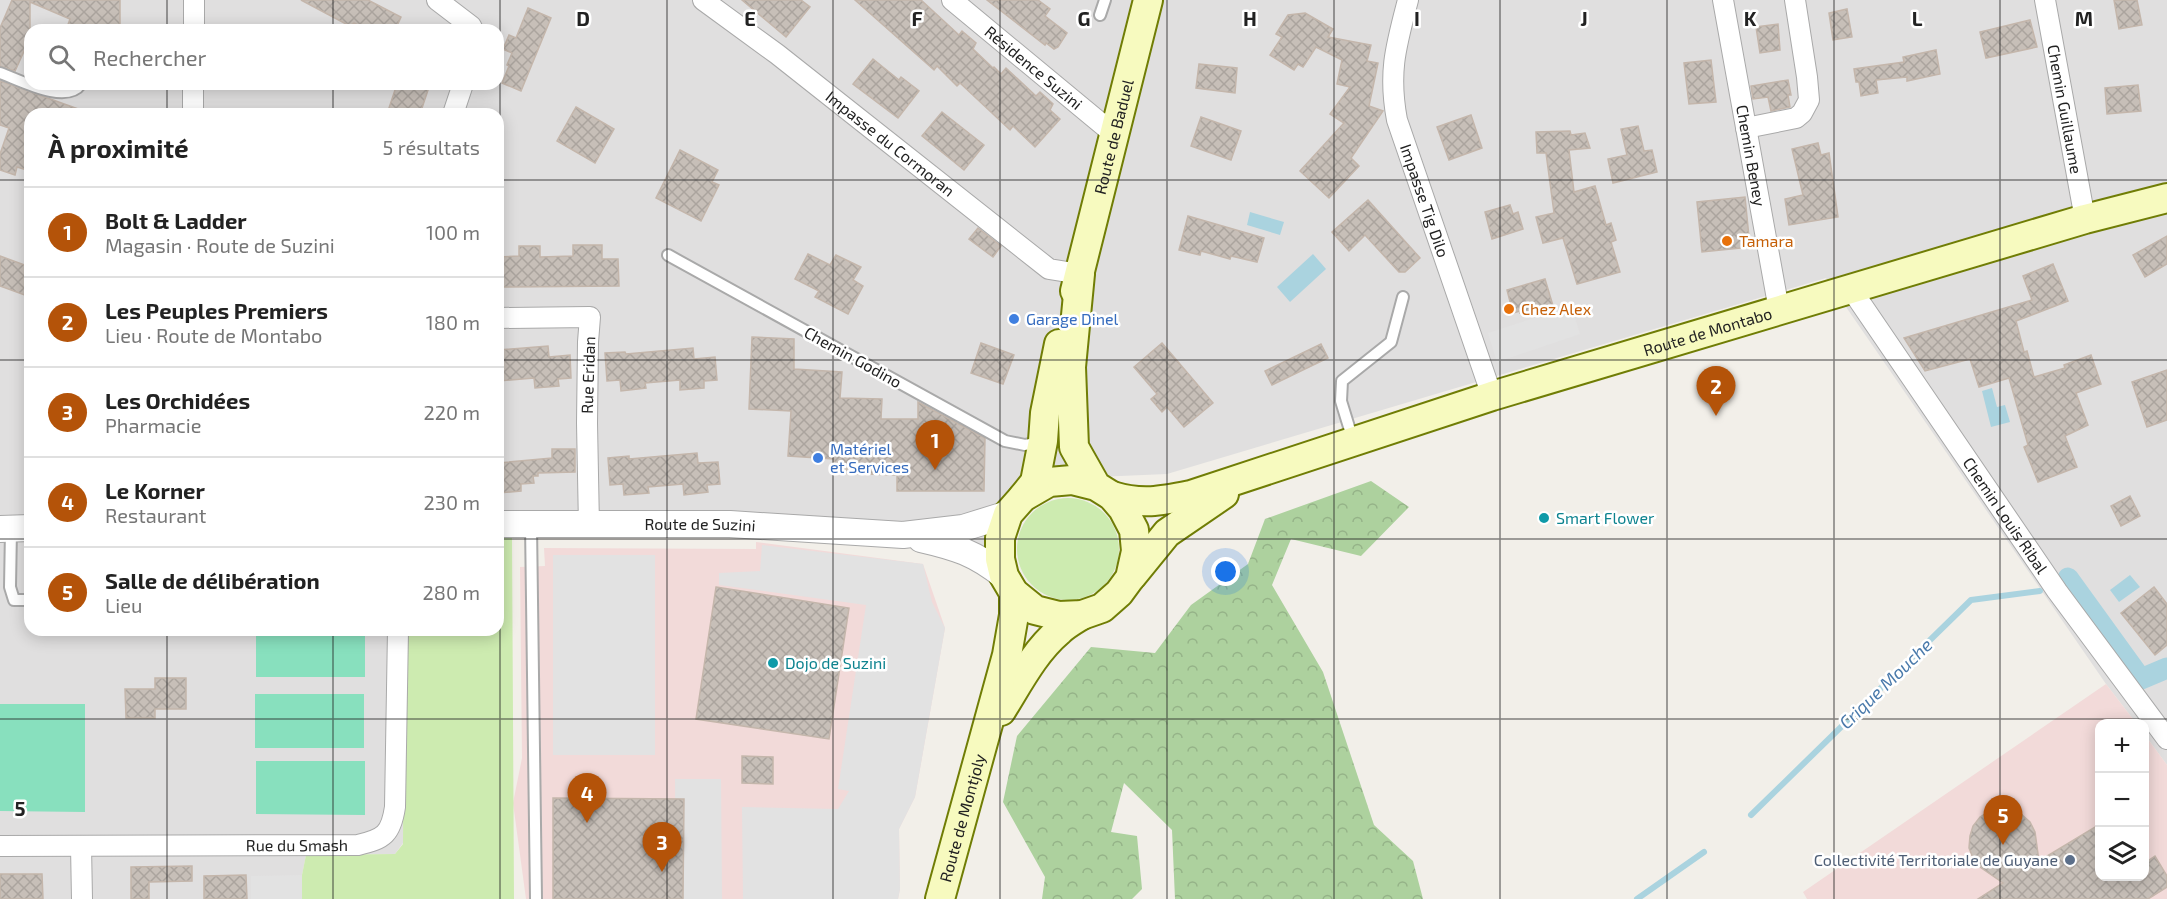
<!DOCTYPE html>
<html lang="fr">
<head>
<meta charset="utf-8">
<style>
  body { margin:0; font-family:"Exo 2",sans-serif; background:#f6f6f6; color:#222 }
  .controls { position:absolute; right:18px; bottom:18px; display:grid; overflow:hidden; border-radius:12px; box-shadow:0 3px 15px #0003 }
  .controls button { width:54px; height:54px; display:grid; place-items:center; padding:0; border:0; border-bottom:2px solid #e0e0e0; background:#fff; color:#222; font:30px sans-serif }
  .you { position:absolute; left:1226px; top:572px; width:21px; height:21px; margin:-15px; border:4px solid #fff; border-radius:50%; background:#1a73e8; box-shadow:0 0 0 9px #1a73e833 }
  .badge { display:grid; place-items:center; width:39px; height:39px; border-radius:50%; background:#b45309; color:#fff; font-size:20px; font-weight:700 }
  .pin { position:absolute; translate:-50% -50px; filter:drop-shadow(0 2px 3px #0008) }
  .pin::after { content:''; position:absolute; top:32px; width:21px; height:18px; background:inherit; clip-path:polygon(0 0,100% 0,50% 100%) }
  .list { margin:0; padding:0; list-style:none }
  h2 { display:flex; justify-content:space-between; align-items:center; height:78px; margin:0; padding:0 24px; font-size:26px }
  h2 small { font-size:20px; font-weight:400; color:#767676 }
  .list li { display:grid; grid-template-columns:39px 1fr auto; gap:18px; align-items:center; box-sizing:border-box; height:90px; padding:0 24px; border-top:2px solid #e0e0e0 }
  .list b { display:block; font-size:22px; white-space:nowrap }
  .list p { margin:0; font-size:20px; white-space:nowrap; color:#767676 }
  .list em { font-size:20px; font-style:normal; color:#767676 }
  .icon { flex:none; width:33px; height:33px; fill:none; stroke:currentColor; stroke-width:2; stroke-linecap:round; stroke-linejoin:round }
  .map { position:relative; flex:none; width:2167px; height:899px; overflow:hidden }
  .search { position:absolute; background:#fff; box-shadow:0 3px 15px #0003; left:24px; top:24px; width:480px; height:66px; display:flex; align-items:center; gap:15px; box-sizing:border-box; padding:0 21px; border-radius:18px; color:#767676; font-size:22px }
  .panel { position:absolute; background:#fff; box-shadow:0 3px 15px #0003; left:24px; top:108px; width:480px; height:528px; border-radius:18px }
  .map>svg:first-child { display:block }
  .residential { fill:#e0dfdf; fill-rule:evenodd }
  .commercial { fill:#f2dad9 }
  .grass { fill:#cdebb0 }
  .forest { fill:url(#forest-crowns) }
  .pitch { fill:#88e0be }
  .parking { fill:#e2e2e2 }
  .water { fill:#aad3df }
  .lines { fill:none; stroke-linecap:round; stroke-linejoin:round }
  .stream { stroke:#aad3df; stroke-width:6 }
  .canal { stroke:#aad3df; stroke-width:21 }
  .building { fill:url(#building-cross-hatch); stroke:#c4b6ab; stroke-width:1.5 }
  .service-casing { stroke:#a9a9a9; stroke-width:14 }
  .minor-casing { stroke:#a9a9a9; stroke-width:22 }
  .tertiary-casing { stroke:#a9a9a9; stroke-width:28 }
  .secondary-casing { stroke:#707d05; stroke-width:32 }
  .service { stroke:#fff; stroke-width:10 }
  .minor { stroke:#fff; stroke-width:20 }
  .tertiary { stroke:#fff; stroke-width:26 }
  .secondary { stroke:#f7fabf; stroke-width:28 }
  .grid { fill:none; stroke:#222; stroke-width:1.5; stroke-opacity:0.55 }
  .food-dot { fill:#e8710a; stroke:#fff; stroke-width:2 }
  .shop-dot { fill:#3f7fe0; stroke:#fff; stroke-width:2 }
  .culture-dot { fill:#0f9aa8; stroke:#fff; stroke-width:2 }
  .service-dot { fill:#5c6f8a; stroke:#fff; stroke-width:2 }
  .labels { text-anchor:middle; stroke-width:5; stroke-linejoin:round; paint-order:stroke }
  .street-label { font-size:16px; fill:#222; stroke:#fff }
  .food-label { font-size:16px; fill:#c56008; stroke:#fff; text-anchor:start }
  .shop-label { font-size:16px; fill:#366cbe; stroke:#fff; text-anchor:start }
  .culture-label { font-size:16px; fill:#0d838f; stroke:#fff; text-anchor:start }
  .service-label { font-size:16px; fill:#4e5e75; stroke:#fff; text-anchor:end }
  .water-label { font-size:18px; font-style:italic; fill:#4a7aab; stroke:#fff }
  .grid-label { font-size:20px; text-anchor:middle; font-weight:bold; fill:#222; stroke:#fff; stroke-width:5; stroke-linejoin:round; paint-order:stroke }
</style>
</head>
<body>
<div class="map">
<svg width="2167" height="899" viewBox="0 0 2167 899">
  <defs>
    <pattern id="forest-crowns" width="20" height="18" patternUnits="userSpaceOnUse" patternTransform="scale(1.5)"><rect width="20" height="18" fill="#add19e"/><path d="M2 6a3 3 0 1 1 6 0M12 15a3 3 0 1 1 6 0" fill="none" stroke="#95b388"/></pattern>
    <pattern id="building-cross-hatch" width="8" height="8" patternUnits="userSpaceOnUse" patternTransform="scale(1.5)"><rect width="8" height="8" fill="#c7bfb8"/><path d="M0 0l8 8M0 8l8-8" fill="none" stroke="#aba49e"/></pattern>
  </defs>
  <rect width="100%" height="100%" fill="#f2efe9"/>
  <path class="residential" d="M0 0H2167V765L2145 735 2144 724 2136 723 2106 684 1826 278 1167 474 1025 480 982 551 768 534 498 537V114H30V630H404L403 843 395 854 306 855 302 875V899H0ZM30 30H498V84H30Z"/>
  <g class="commercial">
    <polygon points="756,542 923,564 945,628 915,797 899,829 900,889 898,899 526,899 513,803 522,758 520,567 545,566 544,548 756,549"/>
    <polygon points="2106,684 2136,723 2100,724 2100,876 2144,876 2145,735 2167,765 2167,899 1807,899 1803,892"/>
  </g>
  <g class="grass">
    <circle cx="1068" cy="549" r="51"/>
    <polygon points="512,536 514,899 302,899 302,875 306,855 395,854 403,844 404,630 498,630 498,537"/>
  </g>
  <polygon class="forest" points="1371,481 1409,507 1361,556 1291,539 1272,585 1323,672 1374,825 1413,861 1423,899 1175,899 1172,830 1124,783 1111,832 1137,836 1142,889 1132,899 1042,899 1045,877 1003,802 1017,736 1091,647 1155,653 1191,605 1248,564 1265,519"/>
  <g class="pitch">
    <rect x="256" y="630" width="109" height="47"/>
    <rect x="255" y="694" width="109" height="54"/>
    <polygon points="0,704 85,704 85,812 0,811"/>
    <polygon points="256,761 365,761 365,815 256,814"/>
  </g>
  <g class="parking">
    <polygon points="1571,306 1580,334 1497,362 1488,333"/>
    <polygon points="762,545 923,564 932,602 945,628 915,797 899,829 900,889 898,899 743,899 742,807 838,809 849,791 838,789 866,605 719,585 719,573 760,571"/>
    <rect x="553" y="555" width="102" height="200"/>
    <polygon points="675,779 721,779 722,899 676,899"/>
    <polygon points="302,875 302,899 251,899 251,876"/>
  </g>
  <g class="water">
    <polygon points="1250,212 1284,222 1280,235 1247,225"/>
    <polygon points="1313,254 1326,269 1290,302 1277,287"/>
    <polygon points="1992,388 1997,407 2005,405 2010,422 1991,427 1982,391"/>
    <polygon points="2130,575 2140,587 2119,602 2110,590"/>
  </g>
  <g class="lines">
    <g class="stream">
      <polyline points="1751,815 1971,600 2040,591"/>
      <polyline points="1637,899 1704,852"/>
    </g>
    <polyline class="canal" points="2068,578 2141,679 2167,668"/>
  </g>
  <g class="building">
    <polygon points="12,0 120,0 120,30 66,30 70,19 30,2 30,38 15,71 0,66 0,28"/>
    <polygon points="301,0 368,0 401,17 395,30 367,30 354,23 350,26"/>
    <polygon points="742,0 801,0 810,7 786,37"/>
    <polygon points="855,0 921,0 959,35 962,31 976,43 973,49 993,68 994,67 1001,74 1006,68 1036,96 1040,92 1053,104 1050,110 1060,119 1035,147 1013,126 1010,130 960,83 957,86 937,66 934,70"/>
    <polygon points="987,0 1038,0 1050,9 1045,16 1067,33 1058,47 1054,49 1046,43 1045,45"/>
    <polygon points="2114,0 2137,0 2142,25 2119,29"/>
    <polygon points="528,8 551,18 521,91 502,83 509,66 507,65 512,53 503,49 509,35 516,38"/>
    <polygon points="1847,9 1852,37 1833,40 1829,13"/>
    <polygon points="1305,13 1333,29 1328,37 1371,45 1367,61 1378,63 1369,106 1383,111 1351,158 1359,166 1329,198 1300,171 1344,123 1330,114 1350,87 1337,84 1342,60 1316,47 1303,67 1298,64 1294,70 1270,55 1282,37 1276,34 1288,15"/>
    <polygon points="2030,20 2037,47 1986,58 1980,32"/>
    <polygon points="1778,24 1780,50 1760,53 1756,27"/>
    <polygon points="1936,50 1940,74 1907,81 1907,77 1876,80 1878,93 1861,96 1859,82 1856,82 1854,69 1904,62 1903,57"/>
    <polygon points="873,59 899,80 901,77 919,91 898,118 853,84"/>
    <polygon points="1711,60 1716,102 1689,104 1684,63"/>
    <polygon points="1199,64 1237,68 1235,93 1196,88"/>
    <polygon points="1788,80 1791,95 1788,95 1790,107 1771,111 1768,97 1753,99 1751,86"/>
    <polygon points="0,81 84,111 84,114 30,114 30,171 17,167 15,175 0,170 0,154 9,128 0,125"/>
    <polygon points="397,84 430,84 420,114 387,114"/>
    <polygon points="2138,85 2141,111 2107,114 2105,88"/>
    <polygon points="576,107 614,129 595,163 557,141"/>
    <polygon points="942,112 984,145 964,170 922,136"/>
    <polygon points="1471,115 1482,148 1449,160 1437,127"/>
    <polygon points="1201,117 1241,131 1231,160 1191,146"/>
    <polygon points="1638,126 1644,151 1652,150 1657,172 1613,183 1608,159 1627,155 1621,129"/>
    <polygon points="1570,131 1571,135 1585,133 1590,148 1569,150 1574,192 1595,186 1606,225 1611,223 1616,240 1611,242 1620,272 1577,284 1563,238 1543,243 1536,217 1554,213 1546,153 1537,153 1536,132"/>
    <polygon points="1818,143 1821,155 1829,153 1838,217 1789,225 1785,199 1803,195 1792,149"/>
    <polygon points="680,150 718,170 712,182 719,185 701,221 656,198"/>
    <polygon points="1745,197 1750,247 1702,252 1697,202"/>
    <polygon points="1368,200 1420,258 1405,272 1399,272 1365,235 1349,251 1332,232"/>
    <polygon points="1510,205 1513,214 1518,212 1523,229 1492,239 1485,212"/>
    <polygon points="1188,216 1264,238 1257,262 1231,256 1230,259 1201,251 1200,255 1179,250"/>
    <polygon points="978,228 1001,246 993,257 969,239"/>
    <polygon points="2167,236 2167,264 2145,277 2133,255"/>
    <polygon points="573,245 602,245 602,259 618,259 619,286 503,287 503,280 498,279 498,257 519,256 519,246 540,246 540,257 573,256"/>
    <polygon points="808,254 830,265 836,255 861,267 853,280 863,286 848,314 815,297 819,291 795,279"/>
    <polygon points="0,256 30,267 30,297 0,286"/>
    <polygon points="2053,264 2068,301 2016,321 2024,352 2027,351 2034,377 2065,368 2064,365 2091,355 2101,384 2076,393 2088,425 2065,436 2077,467 2038,482 2024,447 2028,445 2009,378 1979,387 1970,359 1925,371 1904,338 2032,300 2023,276"/>
    <polygon points="1545,279 1554,309 1540,313 1538,307 1520,313 1520,311 1513,313 1507,290"/>
    <polygon points="752,337 794,339 794,369 842,372 840,398 882,399 881,419 918,419 918,402 985,438 984,491 897,491 897,475 834,473 834,459 788,456 791,411 749,409"/>
    <polygon points="981,343 1014,355 1003,384 971,373"/>
    <polygon points="1162,343 1213,403 1184,427 1167,407 1162,412 1151,399 1157,394 1134,367"/>
    <polygon points="1321,344 1328,358 1272,385 1265,371"/>
    <polygon points="548,346 549,357 570,355 571,378 558,379 559,386 535,388 534,378 498,381 499,350"/>
    <polygon points="693,348 694,359 715,357 717,380 704,381 704,388 680,390 680,380 645,383 646,388 621,391 620,380 607,381 605,353 625,352 626,354"/>
    <polygon points="2167,370 2167,420 2147,427 2132,382"/>
    <polygon points="552,449 575,449 575,472 538,473 538,476 533,476 534,483 521,484 521,491 498,493 498,463 552,458"/>
    <polygon points="697,453 698,463 718,462 720,484 707,485 708,492 684,495 683,484 648,487 649,493 624,495 623,484 610,485 608,458 629,456 629,459"/>
    <polygon points="2130,496 2140,516 2121,526 2111,506"/>
    <polygon points="716,587 849,608 829,739 696,719"/>
    <polygon points="2154,587 2167,604 2167,645 2155,655 2121,613"/>
    <polygon points="155,678 186,678 186,709 155,709 155,718 126,718 125,689 155,689"/>
    <polygon points="742,756 773,757 773,784 742,783"/>
    <polygon points="553,798 684,799 683,899 553,899"/>
    <polygon points="2001,809 2011,810 2022,815 2030,822 2035,832 2039,861 2100,824 2100,876 2145,876 2145,863 2155,856 2167,876 2167,887 2148,899 1978,899 2003,883 1980,867 1973,858 1969,848 1970,836 1973,826 1980,817 1990,811"/>
    <polygon points="192,866 192,881 149,882 149,899 131,899 131,867"/>
    <polygon points="0,874 42,874 43,899 0,899"/>
    <polygon points="246,875 247,899 204,899 204,876"/>
  </g>
  <g class="lines">
    <defs>
      <g id="service">
        <polyline points="1100,15 1105,0"/>
        <path d="M0 73C20 80 66 105 81 84"/>
        <polyline points="668,255 1005,441 1025,445 1042,441"/>
        <polyline points="1353,440 1341,401 1342,381 1391,342 1403,297"/>
        <polyline points="531,525 536,899"/>
        <polyline points="11,530 10,587 14,600 30,600"/>
      </g>
      <g id="minor">
        <polyline points="437,0 471,26 473,30"/>
        <path id="s1" d="M703 0 777 54 1049 269 1080 274"/>
        <path id="s2" d="M952 0 1115 135"/>
        <path id="s3" d="M1408 0C1396 46 1388 72 1397 120L1492 396"/>
        <path id="s4" d="M1723 0 1779 310"/>
        <path id="s5" d="M2045 0 2085 219"/>
        <polyline points="194,30 194,0"/>
        <polyline points="193,114 193,84"/>
        <polyline points="453,114 463,84"/>
        <polyline points="1746,128 1796,118 1802,113 1809,100 1807,77 1795,0"/>
        <path id="s6" d="M1851 289 2057 591 2167 739"/>
        <polyline points="498,318 590,317 588,342 587,423 589,526"/>
        <path id="s7" d="M0 846 358 845C384 839 391 834 395 807L398 630"/>
        <polyline points="81,846 82,899"/>
      </g>
      <g id="tertiary">
        <path id="s8" d="M498 524H730L903 535 963 528 1008 514"/>
        <polyline points="0,529 30,528"/>
        <path d="M921 539C956 547 975 553 1004 576"/>
      </g>
      <g id="secondary">
        <polyline points="1080,274 1071,367 1074,447 1096,486 1112,496 1123,509 1134,530 1136,551 1130,578 1119,593 1102,608 1082,615 1059,616 1035,610 1014,593 1004,576 1000,559 1000,538 1008,514 1023,497 1049,482 1072,480 1096,486"/>
        <path id="s9" d="M1075 291 1148 0"/>
        <path id="s10" d="M1112 496C1142 505 1161 501 1191 495L1492 396 2085 219 2167 198"/>
        <polyline points="1023,497 1035,482 1043,441 1045,413 1059,344"/>
        <polyline points="1132,576 1167,533 1224,494"/>
        <path d="M1001 711C1018 684 1034 652 1059 631 1065 625 1074 620 1082 615"/>
        <path id="s11" d="M940 899 1007 655 1014 615V593"/>
      </g>
    </defs>
    <use href="#service" class="service-casing"/>
    <use href="#minor" class="minor-casing"/>
    <use href="#tertiary" class="tertiary-casing"/>
    <use href="#secondary" class="secondary-casing"/>
    <use href="#service" class="service"/>
    <use href="#minor" class="minor"/>
    <use href="#tertiary" class="tertiary"/>
    <use href="#secondary" class="secondary"/>
  </g>
  <path class="grid" d="M167 0V30M333 0V30M500 0V899M667 0V899M833 0V899M1000 0V899M1167 0V899M1334 0V899M1500 0V899M1667 0V899M1834 0V899M2000 0V899M167 84V114M333 84V114M0 180H30M498 180H2167M0 360H30M498 360H2167M0 539H30M498 539H2167M167 630V899M333 630V899M0 719H2167"/>
  <g class="food-dot">
    <circle cx="1727" cy="241" r="6"/>
    <circle cx="1509" cy="309" r="6"/>
  </g>
  <g class="shop-dot">
    <circle cx="1014" cy="319" r="6"/>
    <circle cx="818" cy="458" r="6"/>
  </g>
  <g class="culture-dot">
    <circle cx="1544" cy="518" r="6"/>
    <circle cx="773" cy="663" r="6"/>
  </g>
  <circle class="service-dot" cx="2070" cy="860" r="6"/>
  <g class="labels">
    <g class="street-label">
      <text dy="6" stroke="none"><textPath href="#s2" startOffset="106">Résidence Suzini</textPath></text>
      <text dy="6" stroke="none"><textPath href="#s5" startOffset="111">Chemin Guillaume</textPath></text>
      <text dy="6" stroke="none"><textPath href="#s9" startOffset="159">Route de Baduel</textPath></text>
      <text dy="6" stroke="none"><textPath href="#s1" startOffset="236">Impasse du Cormoran</textPath></text>
      <text dy="6" stroke="none"><textPath href="#s4" startOffset="158">Chemin Beney</textPath></text>
      <text dy="6" stroke="none"><textPath href="#s3" startOffset="207">Impasse Tig Dilo</textPath></text>
      <text dy="6" stroke="none"><textPath href="#s10" startOffset="622">Route de Montabo</textPath></text>
      <text transform="translate(853 357) rotate(29)" y="6">Chemin Godino</text>
      <text transform="translate(588 375) rotate(-88)" y="6">Rue Eridan</text>
      <text dy="6" stroke="none"><textPath href="#s6" startOffset="274">Chemin Louis Ribal</textPath></text>
      <text dy="6" stroke="none"><textPath href="#s8" startOffset="202">Route de Suzini</textPath></text>
      <text dy="6" stroke="none"><textPath href="#s11" startOffset="84">Route de Montjoly</textPath></text>
      <text dy="6" stroke="none"><textPath href="#s7" startOffset="297">Rue du Smash</textPath></text>
    </g>
    <g class="food-label">
      <text x="1739" y="247">Tamara</text>
      <text x="1521" y="315">Chez Alex</text>
    </g>
    <g class="shop-label">
      <text x="1026" y="325">Garage Dinel</text>
      <text x="830" y="455">Matériel<tspan x="830" dy="18">et Services</tspan></text>
    </g>
    <g class="culture-label">
      <text x="1556" y="524">Smart Flower</text>
      <text x="785" y="669">Dojo de Suzini</text>
    </g>
    <g class="service-label">
      <text x="2058" y="866">Collectivité Territoriale de Guyane</text>
    </g>
    <g class="water-label">
      <text transform="translate(1886 684) rotate(-44)" y="6">Crique Mouche</text>
    </g>
  </g>
  <g class="grid-label">
    <text x="583" y="26">D</text>
    <text x="750" y="26">E</text>
    <text x="917" y="26">F</text>
    <text x="1084" y="26">G</text>
    <text x="1250" y="26">H</text>
    <text x="1417" y="26">I</text>
    <text x="1584" y="26">J</text>
    <text x="1750" y="26">K</text>
    <text x="1917" y="26">L</text>
    <text x="2084" y="26">M</text>
    <text x="20" y="816">5</text>
  </g>
</svg>
<div class="controls">
<button>+</button>
<button>−</button>
<button><svg class="icon" aria-label="layers" viewBox="0 0 24 24"><path d="M12 4l9 5-9 5-9-5zM3 14l9 5 9-5"/></svg></button>
</div>
<div class="you"></div>
<div class="pin badge" style="left:935px;top:470px">1</div>
<div class="pin badge" style="left:1716px;top:416px">2</div>
<div class="pin badge" style="left:662px;top:872px">3</div>
<div class="pin badge" style="left:587px;top:823px">4</div>
<div class="pin badge" style="left:2003px;top:845px">5</div>
<div class="search"><svg class="icon" aria-label="search" viewBox="0 0 24 24"><circle cx="10" cy="10" r="6"/><path d="M15 15l6 6"/></svg>Rechercher</div>
<section class="panel">
<h2>À proximité<small>5 résultats</small></h2>
<ul class="list">
<li><span class="badge">1</span><div><b>Bolt &amp; Ladder</b><p>Magasin · Route de Suzini</p></div><em>100 m</em></li>
<li><span class="badge">2</span><div><b>Les Peuples Premiers</b><p>Lieu · Route de Montabo</p></div><em>180 m</em></li>
<li><span class="badge">3</span><div><b>Les Orchidées</b><p>Pharmacie</p></div><em>220 m</em></li>
<li><span class="badge">4</span><div><b>Le Korner</b><p>Restaurant</p></div><em>230 m</em></li>
<li><span class="badge">5</span><div><b>Salle de délibération</b><p>Lieu</p></div><em>280 m</em></li>
</ul>
</section>
</div>
</body>
</html>
